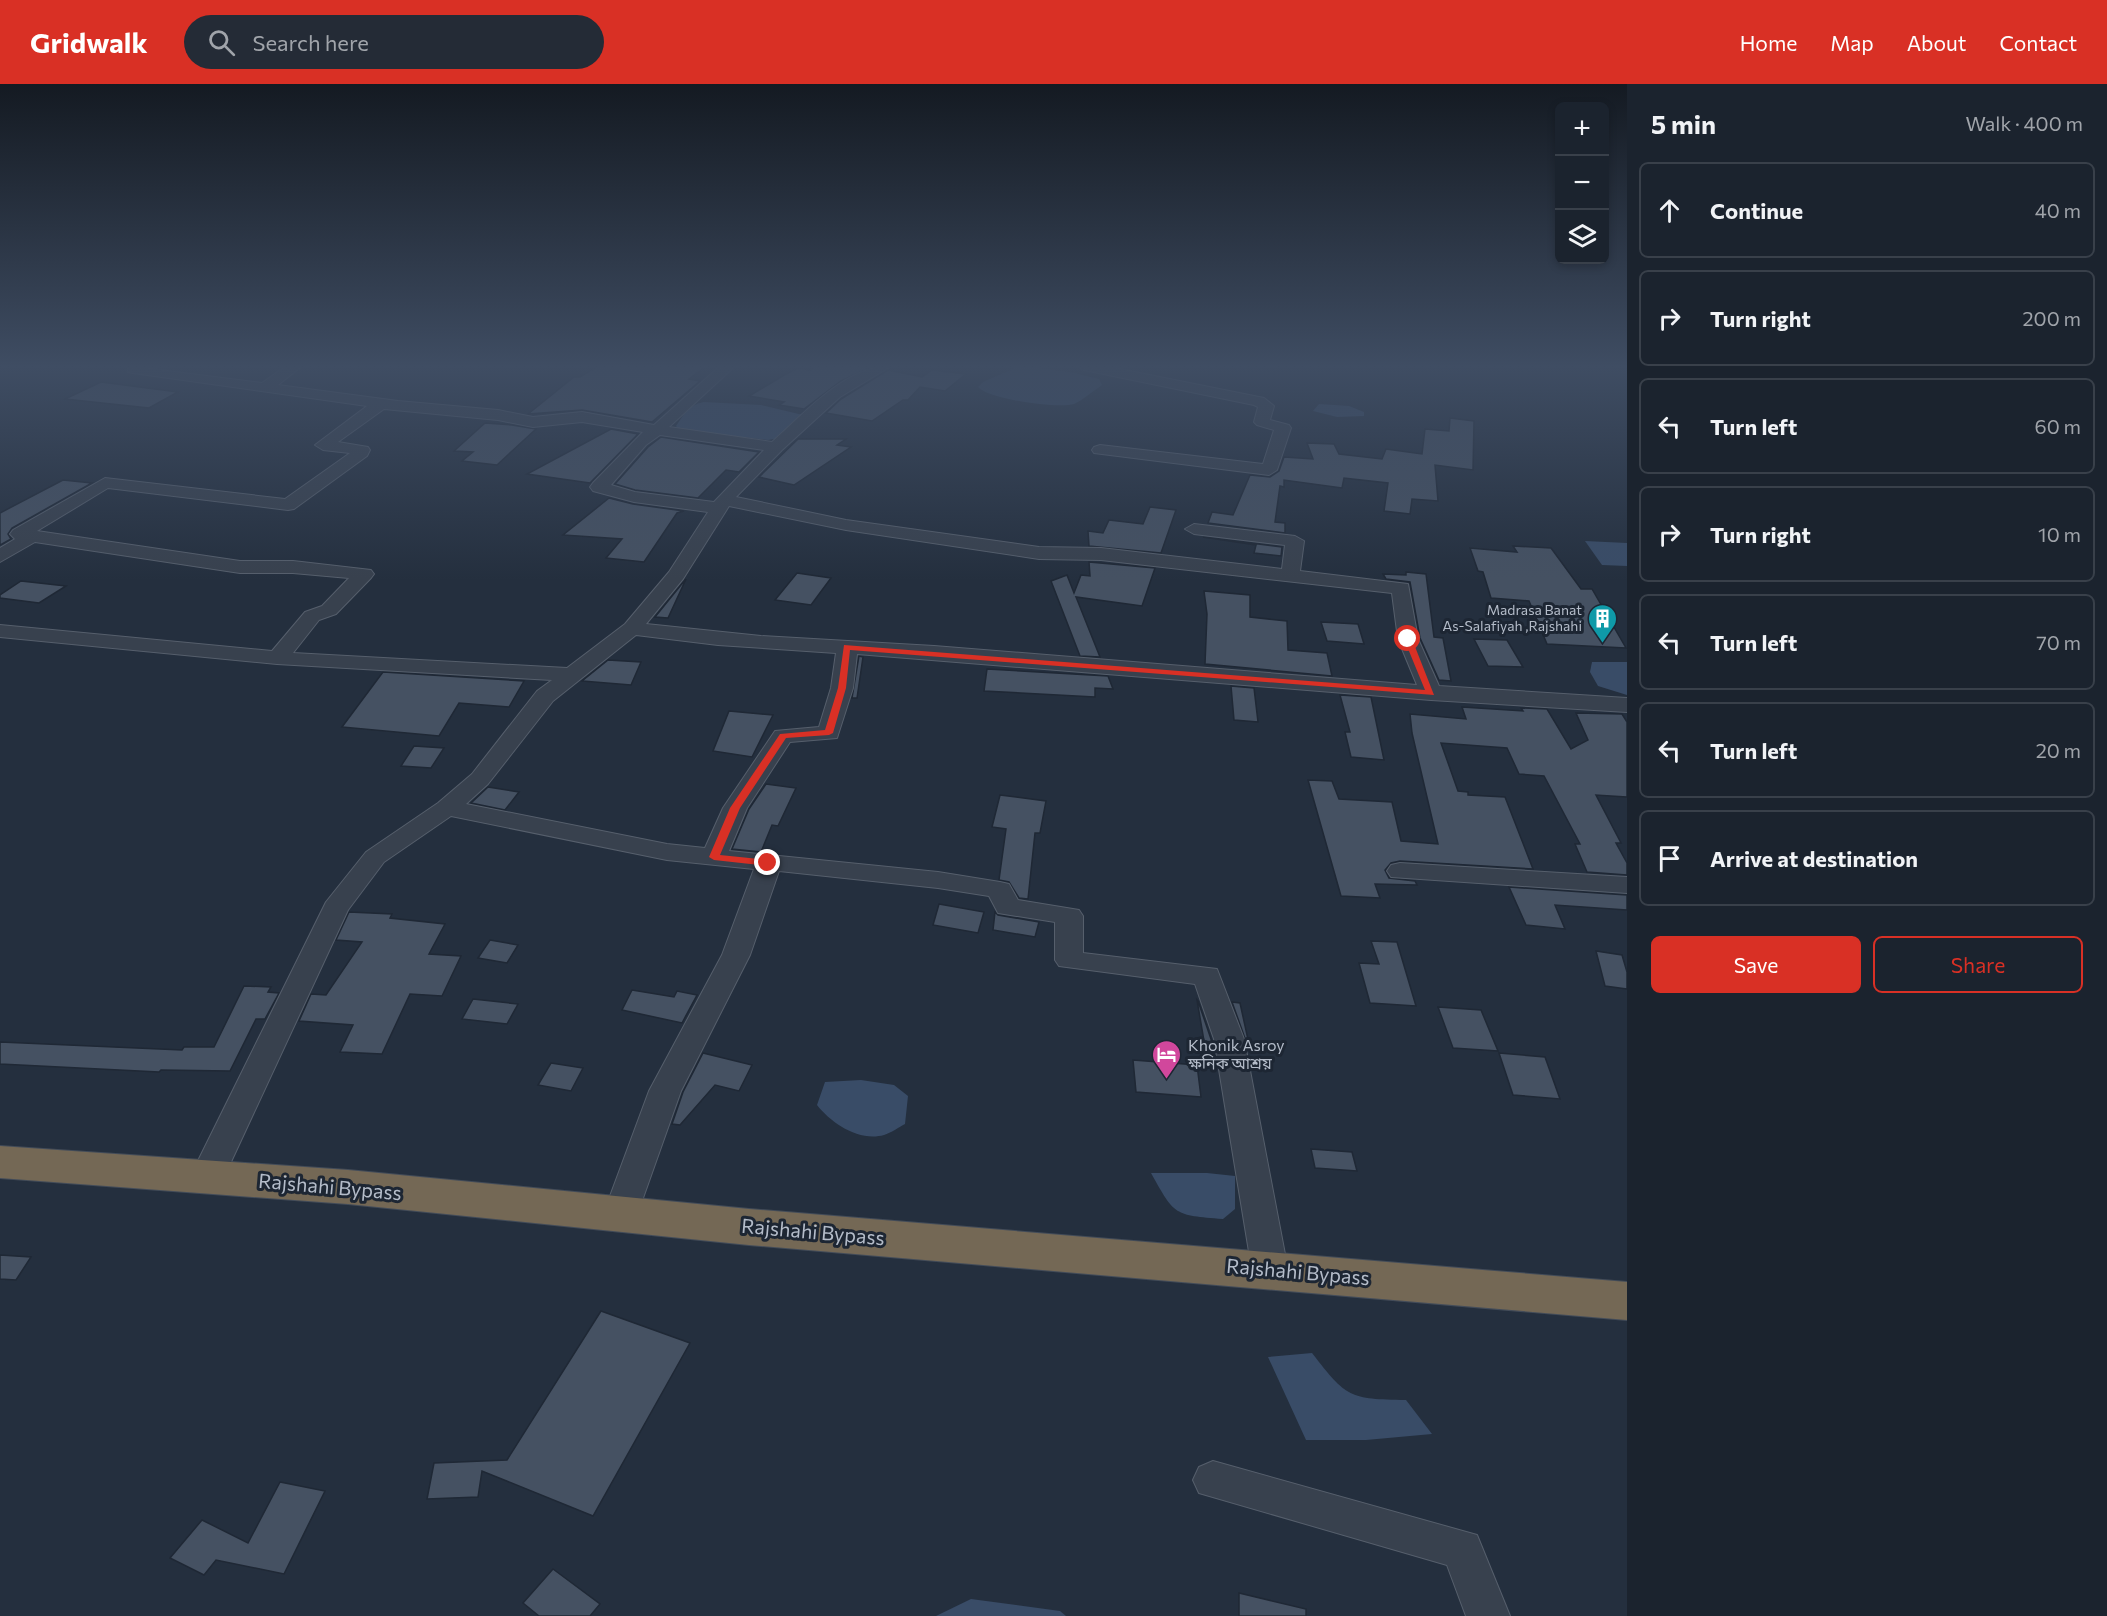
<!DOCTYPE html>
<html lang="en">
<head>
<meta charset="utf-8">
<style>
  body { margin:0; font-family:Commissioner,"Noto Sans Bengali",sans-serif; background:#242b36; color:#f1f3f6 }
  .controls { position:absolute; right:18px; top:18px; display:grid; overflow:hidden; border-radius:9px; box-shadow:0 3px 9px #0003 }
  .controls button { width:54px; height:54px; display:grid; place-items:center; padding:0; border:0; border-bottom:2px solid #39404a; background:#1b232e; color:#f1f3f6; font:30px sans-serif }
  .stop { position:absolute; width:18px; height:18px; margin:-14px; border:4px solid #d93025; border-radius:50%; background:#fff }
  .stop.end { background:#d93025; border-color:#fff; box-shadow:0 2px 6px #0008 }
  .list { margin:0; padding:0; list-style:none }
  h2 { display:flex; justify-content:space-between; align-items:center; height:78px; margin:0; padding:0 24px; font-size:26px }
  h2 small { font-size:20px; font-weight:400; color:#a0a4aa }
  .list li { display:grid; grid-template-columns:39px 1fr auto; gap:18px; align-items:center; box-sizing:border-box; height:96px; margin:0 12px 12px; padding:0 12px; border:2px solid #39404a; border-radius:9px }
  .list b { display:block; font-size:22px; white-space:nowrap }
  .list em { font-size:20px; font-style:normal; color:#a0a4aa }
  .actions { display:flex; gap:12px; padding:18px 24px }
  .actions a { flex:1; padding:14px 0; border:2px solid #d93025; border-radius:9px; text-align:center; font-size:21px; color:#d93025 }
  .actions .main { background:#d93025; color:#fff }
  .icon { flex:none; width:33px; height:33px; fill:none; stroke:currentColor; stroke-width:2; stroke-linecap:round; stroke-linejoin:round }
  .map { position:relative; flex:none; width:1627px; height:1532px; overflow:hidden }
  header { display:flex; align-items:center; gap:36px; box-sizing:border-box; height:84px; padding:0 30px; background:#d93025; color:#fff }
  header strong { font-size:28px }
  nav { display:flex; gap:33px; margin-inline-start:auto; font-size:21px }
  .search { width:420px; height:54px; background:#242b36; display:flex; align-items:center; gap:15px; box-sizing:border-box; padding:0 21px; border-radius:33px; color:#a0a4aa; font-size:22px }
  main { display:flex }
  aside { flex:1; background:#1b232e }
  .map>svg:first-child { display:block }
  .water { fill:#394c67 }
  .building { fill:#455162; stroke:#1f2835; stroke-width:1.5 }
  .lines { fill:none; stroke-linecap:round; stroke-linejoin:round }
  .minor-casing { stroke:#565f6c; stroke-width:2 }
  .highway-casing { stroke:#434c59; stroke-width:2 }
  .minor { fill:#38414e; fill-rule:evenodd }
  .highway { fill:#746855; fill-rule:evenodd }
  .route { fill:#d93025 }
  .labels { text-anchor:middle; stroke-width:6; stroke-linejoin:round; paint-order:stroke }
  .far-poi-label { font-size:14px; fill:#b4bcc9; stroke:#1d2633; text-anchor:end }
  .poi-label { font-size:16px; fill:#b4bcc9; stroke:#1d2633; text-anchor:start }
  .near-street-label { font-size:20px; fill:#b4bcc9; stroke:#1d2633 }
</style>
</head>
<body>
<header>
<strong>Gridwalk</strong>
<div class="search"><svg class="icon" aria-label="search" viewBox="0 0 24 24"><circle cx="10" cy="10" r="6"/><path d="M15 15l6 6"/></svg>Search here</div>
<nav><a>Home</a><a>Map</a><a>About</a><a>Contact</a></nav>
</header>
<main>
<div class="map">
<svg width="1627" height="1532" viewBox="0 0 1627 1532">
  <rect width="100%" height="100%" fill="#242f3e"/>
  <g class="water">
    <path d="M1020 282 1070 288 1099 295 1102 301C1093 307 1083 316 1074 320 1058 325 988 315 978 303L983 298Z"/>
    <path d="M704 318 761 321 803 331 779 354 768 356 679 346 676 342C683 331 690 320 704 318Z"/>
    <polygon points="1319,320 1349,322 1364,328 1364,332 1337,333 1313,327"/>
    <polygon points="1585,457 1627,459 1627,482 1602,481"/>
    <polygon points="1592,578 1627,578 1627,611 1598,602 1590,588"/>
    <path d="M861 996 894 1001 908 1012 905 1040C899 1043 891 1049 884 1051 859 1058 831 1039 817 1021L825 998Z"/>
    <path d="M1151 1089H1207L1235 1092V1125L1223 1135C1174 1131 1175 1132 1151 1089Z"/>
    <path d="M1312 1269C1347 1314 1349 1315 1406 1316L1432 1350 1366 1356H1306L1268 1273Z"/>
    <polygon points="971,1515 1060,1527 1066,1532 936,1532"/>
  </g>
  <g class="building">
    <polygon points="598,282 706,282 689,295 700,297 652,338 582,326 528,330 574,293 580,293"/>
    <polygon points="815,282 871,283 841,297 804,325 779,321 784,318 749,312 786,290 798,284 810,286"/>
    <polygon points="888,286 922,293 932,286 966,290 945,307 920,303 908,316 903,316 872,337 826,329 841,315"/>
    <polygon points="101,298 178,308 149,324 65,315"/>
    <polygon points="1450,334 1474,337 1473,386 1435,381 1438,417 1412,415 1410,430 1384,427 1388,399 1344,394 1342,404 1284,396 1284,403 1280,402 1275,438 1285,439 1285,449 1208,439 1212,428 1233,431 1250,391 1270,393 1279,387 1284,373 1313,375 1307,359 1334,360 1339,370 1382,375 1386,365 1422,370 1425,345 1449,347"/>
    <polygon points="485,339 512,341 536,345 497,381 462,377 473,368 454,367"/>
    <polygon points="611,345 638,350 590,399 527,390"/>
    <polygon points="661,353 759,368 739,388 726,386 698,414 635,406 615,400 648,363"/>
    <polygon points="798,355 846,355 837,361 851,363 794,401 759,393"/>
    <polygon points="63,396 92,399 12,444 8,450 11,455 0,461 0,429"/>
    <polygon points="609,414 633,420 684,427 677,429 644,478 606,474 622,455 563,451"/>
    <polygon points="1150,423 1176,426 1161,469 1089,462 1088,447 1103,449 1109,436 1143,440"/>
    <polygon points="1203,453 1282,463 1281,472 1254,469 1256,461"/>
    <polygon points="1513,462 1551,464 1581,505 1592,505 1626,564 1547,560 1529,517 1491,514 1483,488 1478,487 1470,464 1517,468"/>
    <polygon points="1089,478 1155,484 1142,522 1076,513 1100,573 1080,572 1051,497 1067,491 1074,509 1081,491 1090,492"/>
    <polygon points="1406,488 1426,490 1434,553 1443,554 1451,597 1439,596 1420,554 1410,498 1386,495 1383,490 1406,491"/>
    <polygon points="797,489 831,494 811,521 775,516"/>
    <polygon points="686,495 668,534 655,533 685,496"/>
    <polygon points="21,497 66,502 39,519 0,514 0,511"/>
    <polygon points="1204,507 1250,511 1250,533 1287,537 1288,566 1327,569 1332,592 1205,580 1207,530"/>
    <polygon points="1321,538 1358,540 1364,560 1327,557"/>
    <polygon points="1474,555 1507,556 1523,583 1488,582"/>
    <polygon points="859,572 863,573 857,614 852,614"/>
    <polygon points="608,576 641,578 631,601 582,597"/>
    <polygon points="987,585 1108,592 1113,605 1095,604 1095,613 984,607"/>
    <polygon points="383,588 524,597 509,623 459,619 439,652 342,643"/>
    <polygon points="1231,602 1254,604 1258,638 1234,636"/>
    <polygon points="1340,611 1371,613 1384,676 1351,673 1345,648 1350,648"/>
    <polygon points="1462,623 1523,627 1521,624 1547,625 1571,665 1588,656 1576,629 1622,630 1627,638 1627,713 1596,711 1621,759 1616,759 1627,779 1627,791 1587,788 1575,760 1580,760 1544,692 1519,690 1507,664 1441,659 1458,707 1468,708 1468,711 1505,713 1533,785 1400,777 1391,779 1385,786 1389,794 1415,797 1417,801 1375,800 1380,814 1341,812 1308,696 1332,697 1339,715 1392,718 1401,757 1438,760 1412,649 1410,630 1466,635"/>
    <polygon points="729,627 773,631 752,673 713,667"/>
    <polygon points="414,662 444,664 431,684 401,682"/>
    <polygon points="766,700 796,704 778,742 772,741 761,768 732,765 749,725"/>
    <polygon points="488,703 519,708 505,726 471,719"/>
    <polygon points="1000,711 1046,717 1040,749 1035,749 1028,815 1019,814 1009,798 999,796 1006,745 992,743"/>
    <polygon points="1509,803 1627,811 1627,826 1555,821 1565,845 1526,841"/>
    <polygon points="939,820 984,828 978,849 933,841"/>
    <polygon points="349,828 392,830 390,834 445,840 429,870 461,872 442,912 410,910 382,970 340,968 353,941 299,937 311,910 326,911 362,858 336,856"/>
    <polygon points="995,828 998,831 1039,838 1035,853 993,846"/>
    <polygon points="490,856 518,861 507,879 478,874"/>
    <polygon points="1371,857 1397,858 1416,922 1370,919 1359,879 1379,880"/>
    <polygon points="1596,867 1622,871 1627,888 1627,905 1605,902"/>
    <polygon points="244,902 271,903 268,908 279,909 265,935 256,935 230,987 161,986 159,988 0,980 0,958 182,966 184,963 214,963"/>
    <polygon points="632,906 674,913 677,907 697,911 682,939 622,926"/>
    <polygon points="473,915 518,920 507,940 462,935"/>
    <polygon points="1197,916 1198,917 1212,958 1204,957"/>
    <polygon points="1232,918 1240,919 1249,960 1247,960"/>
    <polygon points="1438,923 1481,926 1498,967 1453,964"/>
    <polygon points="703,969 752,981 739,1007 715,1001 680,1041 672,1040 683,1008"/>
    <polygon points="1499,969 1545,973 1560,1015 1513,1011"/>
    <polygon points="1133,976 1197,981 1201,1013 1136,1008"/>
    <polygon points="551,979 583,984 571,1007 538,1001"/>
    <polygon points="1311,1065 1352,1068 1357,1087 1315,1084"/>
    <polygon points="0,1171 31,1173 16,1196 0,1195"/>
    <polygon points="601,1227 690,1259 593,1432 482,1387 478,1413 427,1415 434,1379 507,1376"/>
    <polygon points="280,1398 325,1407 284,1490 216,1476 204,1491 170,1474 202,1436 248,1459"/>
    <polygon points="553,1485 600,1520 590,1532 539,1532 523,1519"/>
    <polygon points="1239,1509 1306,1525 1306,1532 1239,1532"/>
  </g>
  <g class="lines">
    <defs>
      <g id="minor">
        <path d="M128 282 262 299 286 282H302L278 301 398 317 498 326 533 333 582 328 654 341 720 282H735L669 343 772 358C805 329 845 282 891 282L840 313 782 366 736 413 846 436 1039 463 1101 464 1282 485 1285 461 1194 450 1185 445 1194 440 1295 452 1304 457 1300 487 1408 500 1418 555 1439 602 1627 614V628L1431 616 857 570 853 604 837 654 790 658 747 724 729 767 938 788 1000 798 1009 800 1018 816 1079 826 1083 832V869L1217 885 1244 955 1288 1186 1282 1196 1270 1200 1258 1196 1252 1186 1214 955 1195 900 1059 882 1055 876V838L998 829 989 812 938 804 779 787 750 871 681 1007 637 1131 632 1140 620 1144 608 1140 603 1131 649 1007 722 871 754 785 667 776 451 732 384 778 348 826 224 1093 219 1102 207 1106 195 1102 190 1093 326 818 366 768 438 719 472 690 537 607 552 596 277 580 0 553V541L272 567 305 528 322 522 349 494 293 489H240L35 458 0 478V464L15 455 10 450 13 446 105 394 285 415 350 369 323 366 315 361 367 322 133 289 128 288ZM384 325 498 336 533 343 582 338 643 348 593 399 590 403 593 407 634 418 708 428 669 488 625 540 567 584 293 569 319 536 336 530 371 494 374 490 371 486 293 477H240L37 447 108 404 288 426 294 425 367 372 370 366 368 363 338 358ZM660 351 764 366 714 418 635 408 611 401 646 361ZM729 422 846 446 1039 475 1101 476 1392 509 1398 555 1417 601 934 562 761 552 646 540 683 495ZM636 551 718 561 836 569 831 604 819 643 775 647 723 724 705 764 667 760 466 720 488 700 553 617Z"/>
        <polygon points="1077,282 1105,282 1264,314 1274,322 1270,336 1289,341 1291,344 1277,386 1269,391 1094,369 1092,366 1094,363 1100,361 1263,380 1274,346 1257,341 1254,338 1258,323 1254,321 1084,286"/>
        <polygon points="1400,779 1627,793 1627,809 1391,793 1387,787 1391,781"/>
        <polygon points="1213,1377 1477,1451 1510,1532 1466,1532 1447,1481 1199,1409 1193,1396 1199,1383"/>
      </g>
      <polygon id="highway" points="0,1062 348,1086 749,1125 1627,1198 1627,1236 749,1161 348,1120 0,1094"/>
    </defs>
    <use href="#minor" class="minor-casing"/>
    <use href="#highway" class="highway-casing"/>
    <use href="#minor" class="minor"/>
    <use href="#highway" class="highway"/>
  </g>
  <linearGradient id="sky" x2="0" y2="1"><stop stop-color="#141a22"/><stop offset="0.57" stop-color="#3f4d63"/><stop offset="1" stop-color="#3f4d63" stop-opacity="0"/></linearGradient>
  <rect width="1627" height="496" fill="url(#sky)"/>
  <polygon class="route" points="1408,553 1412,555 1434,611 850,566 846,604 833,649 829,651 786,654 740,724 720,771 768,776 773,779 768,782 714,776 709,773 730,724 780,650 825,646 838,604 844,561 1425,606 1404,555"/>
  <defs>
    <symbol id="building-pin" viewBox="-11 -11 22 30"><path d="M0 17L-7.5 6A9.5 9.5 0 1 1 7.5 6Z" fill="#0f9aa8" stroke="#1d2633"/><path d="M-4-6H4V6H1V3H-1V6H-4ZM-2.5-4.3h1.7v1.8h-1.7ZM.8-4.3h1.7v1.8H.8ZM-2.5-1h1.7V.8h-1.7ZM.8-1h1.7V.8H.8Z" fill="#fff"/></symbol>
    <symbol id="hotel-pin" viewBox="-11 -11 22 30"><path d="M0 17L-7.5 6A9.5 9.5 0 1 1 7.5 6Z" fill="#d1479c" stroke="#1d2633"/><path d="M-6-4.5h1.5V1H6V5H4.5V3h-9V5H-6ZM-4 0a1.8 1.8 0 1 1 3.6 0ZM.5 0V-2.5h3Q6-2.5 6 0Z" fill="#fff"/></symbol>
  </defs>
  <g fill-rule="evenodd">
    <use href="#building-pin" x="1586" y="518" width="33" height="45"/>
    <use href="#hotel-pin" x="1150" y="954" width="33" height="45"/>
  </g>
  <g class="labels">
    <g class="far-poi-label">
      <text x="1582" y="531">Madrasa Banat<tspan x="1582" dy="16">As-Salafiyah ,Rajshahi</tspan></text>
    </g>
    <g class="poi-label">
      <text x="1188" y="967">Khonik Asroy<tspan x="1188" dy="18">ক্ষনিক আশ্রয়</tspan></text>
    </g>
    <g class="near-street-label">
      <text transform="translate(330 1103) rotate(5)" y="7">Rajshahi Bypass</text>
      <text transform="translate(813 1148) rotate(5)" y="7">Rajshahi Bypass</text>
      <text transform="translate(1298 1188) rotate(5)" y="7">Rajshahi Bypass</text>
    </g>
  </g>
</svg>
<div class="controls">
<button>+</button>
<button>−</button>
<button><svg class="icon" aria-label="layers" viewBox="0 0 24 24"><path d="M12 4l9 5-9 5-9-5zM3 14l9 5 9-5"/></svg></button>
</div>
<div class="stop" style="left:1408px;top:555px"></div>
<div class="stop end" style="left:768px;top:779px"></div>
</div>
<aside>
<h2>5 min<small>Walk · 400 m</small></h2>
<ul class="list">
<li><svg class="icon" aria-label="ahead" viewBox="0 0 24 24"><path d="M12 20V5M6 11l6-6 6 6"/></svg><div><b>Continue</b></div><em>40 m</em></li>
<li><svg class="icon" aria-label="right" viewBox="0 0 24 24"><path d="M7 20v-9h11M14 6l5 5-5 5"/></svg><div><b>Turn right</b></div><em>200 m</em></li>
<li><svg class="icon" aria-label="left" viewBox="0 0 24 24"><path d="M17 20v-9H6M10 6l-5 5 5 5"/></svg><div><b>Turn left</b></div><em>60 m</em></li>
<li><svg class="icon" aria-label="right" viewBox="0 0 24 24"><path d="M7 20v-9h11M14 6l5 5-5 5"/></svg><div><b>Turn right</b></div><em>10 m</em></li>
<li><svg class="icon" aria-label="left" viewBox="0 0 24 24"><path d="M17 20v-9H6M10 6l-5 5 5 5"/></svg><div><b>Turn left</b></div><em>70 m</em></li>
<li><svg class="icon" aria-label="left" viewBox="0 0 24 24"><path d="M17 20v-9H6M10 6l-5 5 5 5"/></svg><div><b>Turn left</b></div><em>20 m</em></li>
<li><svg class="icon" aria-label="arrive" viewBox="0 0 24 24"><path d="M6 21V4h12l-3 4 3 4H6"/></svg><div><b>Arrive at destination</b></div></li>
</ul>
<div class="actions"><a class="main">Save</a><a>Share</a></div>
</aside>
</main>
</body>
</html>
